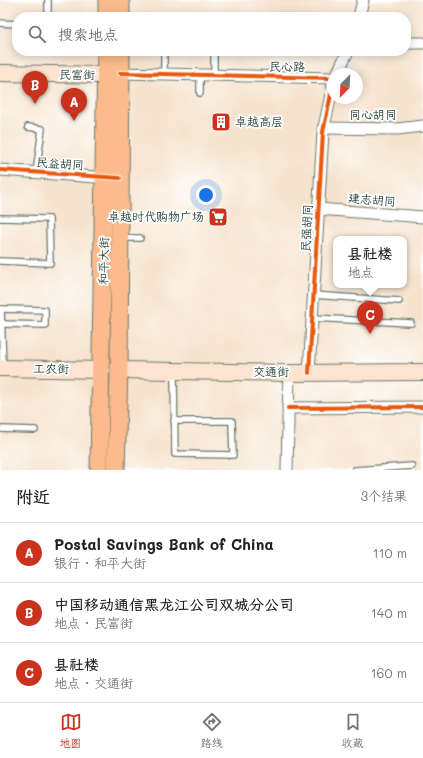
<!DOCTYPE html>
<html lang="zh">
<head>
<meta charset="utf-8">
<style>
  body { margin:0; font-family:Mali,"LXGW WenKai TC",sans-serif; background:#f6f6f6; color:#222 }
  .compass { position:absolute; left:327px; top:68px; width:36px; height:36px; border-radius:50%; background:#fff; box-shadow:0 2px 10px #0003; rotate:204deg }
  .you { position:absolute; left:206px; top:195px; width:14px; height:14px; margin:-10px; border:3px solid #fff; border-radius:50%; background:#1a73e8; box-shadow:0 0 0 6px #1a73e833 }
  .badge { display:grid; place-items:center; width:26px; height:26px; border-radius:50%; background:#c8321e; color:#fff; font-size:13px; font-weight:700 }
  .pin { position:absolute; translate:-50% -33px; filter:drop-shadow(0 1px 2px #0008) }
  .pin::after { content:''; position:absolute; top:21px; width:14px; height:12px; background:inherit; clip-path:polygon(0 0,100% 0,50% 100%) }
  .popup { position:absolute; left:333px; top:236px; width:74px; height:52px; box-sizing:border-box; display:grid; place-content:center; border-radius:8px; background:#fff; filter:drop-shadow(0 1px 3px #0005); font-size:13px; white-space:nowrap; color:#767676 }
  .popup b { font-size:15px; color:#222 }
  .popup::after { content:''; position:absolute; left:50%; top:100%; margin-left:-8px; border:8px solid transparent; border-top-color:#fff }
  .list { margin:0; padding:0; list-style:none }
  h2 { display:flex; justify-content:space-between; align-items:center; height:52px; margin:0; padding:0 16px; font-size:17px }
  h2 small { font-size:13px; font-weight:400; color:#767676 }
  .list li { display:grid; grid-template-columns:26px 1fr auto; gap:12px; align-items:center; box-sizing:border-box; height:60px; padding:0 16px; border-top:1px solid #e0e0e0 }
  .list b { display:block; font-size:15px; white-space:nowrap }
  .list p { margin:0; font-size:13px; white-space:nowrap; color:#767676 }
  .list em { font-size:13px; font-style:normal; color:#767676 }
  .icon { flex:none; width:22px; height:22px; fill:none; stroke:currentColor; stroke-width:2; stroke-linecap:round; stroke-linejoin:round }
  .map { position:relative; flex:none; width:423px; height:470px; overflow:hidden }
  .search { position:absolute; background:#fff; box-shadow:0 2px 10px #0003; left:12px; right:12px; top:12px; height:44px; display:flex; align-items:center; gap:10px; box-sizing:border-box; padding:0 14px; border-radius:16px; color:#767676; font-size:15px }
  .sheet { height:232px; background:#fff }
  nav { display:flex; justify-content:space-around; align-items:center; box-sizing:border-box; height:56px; border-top:1px solid #e0e0e0; background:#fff; font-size:11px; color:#767676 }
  nav a { display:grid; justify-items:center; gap:2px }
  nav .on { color:#c8321e }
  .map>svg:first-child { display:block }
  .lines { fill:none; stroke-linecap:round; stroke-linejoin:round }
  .lane-casing { stroke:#6a776a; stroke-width:8 }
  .street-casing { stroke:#6a776a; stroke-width:13 }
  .secondary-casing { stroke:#6a776a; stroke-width:18 }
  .primary-casing { stroke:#6a776a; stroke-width:19 }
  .lane { stroke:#fff; stroke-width:5.5 }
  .street { stroke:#fff; stroke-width:11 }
  .secondary { stroke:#fde4d1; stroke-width:16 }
  .primary { stroke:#fbbb8d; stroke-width:17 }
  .cycleway-casing { stroke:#fff; stroke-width:6 }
  .cycleway { stroke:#e8590c; stroke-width:4 }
  .labels { text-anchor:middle; stroke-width:3.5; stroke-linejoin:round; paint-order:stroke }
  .street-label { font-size:12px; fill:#1f3d34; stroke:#fff }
  .poi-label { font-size:12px; fill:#1f3d34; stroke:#fff; text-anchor:start }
</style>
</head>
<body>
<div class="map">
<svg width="423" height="470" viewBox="0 0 423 470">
  <rect width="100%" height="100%" fill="#fff"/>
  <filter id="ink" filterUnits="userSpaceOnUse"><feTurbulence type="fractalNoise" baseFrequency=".025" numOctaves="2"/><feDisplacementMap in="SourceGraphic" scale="8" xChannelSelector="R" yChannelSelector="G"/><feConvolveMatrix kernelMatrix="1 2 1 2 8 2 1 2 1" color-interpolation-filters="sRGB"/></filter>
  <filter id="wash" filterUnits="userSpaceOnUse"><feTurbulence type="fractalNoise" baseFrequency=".012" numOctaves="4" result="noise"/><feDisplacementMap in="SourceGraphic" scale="16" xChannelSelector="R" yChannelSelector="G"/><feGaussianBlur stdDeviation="0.9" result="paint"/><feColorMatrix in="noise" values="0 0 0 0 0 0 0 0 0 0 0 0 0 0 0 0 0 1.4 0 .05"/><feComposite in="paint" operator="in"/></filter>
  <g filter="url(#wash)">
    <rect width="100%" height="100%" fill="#f6e3cd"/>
  </g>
  <g filter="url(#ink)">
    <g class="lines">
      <defs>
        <g id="lane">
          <polyline points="48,0 48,17"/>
          <polyline points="0,23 17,24"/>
          <polyline points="164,74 164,51"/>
          <polyline points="214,75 214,51"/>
          <polyline points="200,93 200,75"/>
          <polyline points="28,127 42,129 36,173"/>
          <polyline points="0,218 49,219 50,263 0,261"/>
          <polyline points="121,238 140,238"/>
          <polyline points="313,295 399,301"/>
          <polyline points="0,309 45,310 45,325 5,324 0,321"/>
          <polyline points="1,309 3,367"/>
          <polyline points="312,318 411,323"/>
          <polyline points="174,371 174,378 175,454 233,455 232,421 174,421"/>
          <polyline points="0,429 35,430"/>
          <polyline points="355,470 412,466"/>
        </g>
        <g id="street">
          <polyline points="359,17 363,0"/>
          <polyline points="406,43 423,43"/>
          <polyline points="120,73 333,78"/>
          <polyline points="337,74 348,51"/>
          <polyline points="323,128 397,129 423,126"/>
          <polyline points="0,170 109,178"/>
          <polyline points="318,209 423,217"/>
          <polyline points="309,373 323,132 333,85"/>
          <polyline points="288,408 423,407"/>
          <polyline points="287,470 289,373"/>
        </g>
        <g id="secondary">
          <polyline points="0,73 106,75"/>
          <polyline points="0,368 102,370"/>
          <polyline points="119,370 289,373 423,372"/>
        </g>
        <g id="primary">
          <polyline points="107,17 107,0"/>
          <polyline points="121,17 121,0"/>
          <polyline points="99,470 106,51"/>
          <polyline points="116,470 119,370 121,51"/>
        </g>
      </defs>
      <use href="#lane" class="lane-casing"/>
      <use href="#street" class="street-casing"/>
      <use href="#secondary" class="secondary-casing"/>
      <use href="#primary" class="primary-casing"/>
      <use href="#lane" class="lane"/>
      <use href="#street" class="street"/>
      <use href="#secondary" class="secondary"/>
      <use href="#primary" class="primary"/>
      <defs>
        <g id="cycleway">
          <polyline points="120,73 333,78"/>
          <polyline points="0,170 120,178"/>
          <polyline points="309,373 323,132 333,85"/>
          <polyline points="288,408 423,407"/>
        </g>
      </defs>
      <use href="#cycleway" class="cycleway-casing"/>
      <use href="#cycleway" class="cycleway"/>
    </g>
  </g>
  <defs>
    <symbol id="building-square" viewBox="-11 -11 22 22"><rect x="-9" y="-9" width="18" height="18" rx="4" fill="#c8321e" stroke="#fff"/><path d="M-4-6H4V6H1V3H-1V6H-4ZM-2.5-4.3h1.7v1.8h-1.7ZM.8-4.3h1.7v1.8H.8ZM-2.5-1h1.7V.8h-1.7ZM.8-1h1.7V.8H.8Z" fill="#fff"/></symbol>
    <symbol id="supermarket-square" viewBox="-11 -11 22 22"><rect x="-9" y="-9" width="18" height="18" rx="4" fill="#c8321e" stroke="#fff"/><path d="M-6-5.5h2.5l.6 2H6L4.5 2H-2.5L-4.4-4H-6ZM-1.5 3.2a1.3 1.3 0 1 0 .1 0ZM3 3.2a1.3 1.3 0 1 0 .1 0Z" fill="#fff"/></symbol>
  </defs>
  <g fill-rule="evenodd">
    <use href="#building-square" x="210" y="111" width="22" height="22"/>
    <use href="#supermarket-square" x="207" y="206" width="22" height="22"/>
  </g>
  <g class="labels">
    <g class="street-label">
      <text transform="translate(287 67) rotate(1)" y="4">民心路</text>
      <text transform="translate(77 75) rotate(1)" y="4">民富街</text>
      <text x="373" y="119">同心胡同</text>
      <text transform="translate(60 164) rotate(4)" y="4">民益胡同</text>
      <text transform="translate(372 200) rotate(5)" y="4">建志胡同</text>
      <text transform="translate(307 228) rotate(-87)" y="4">民强胡同</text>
      <text transform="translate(104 261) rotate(-89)" y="4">和平大街</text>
      <text transform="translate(51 369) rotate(1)" y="4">工农街</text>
      <text transform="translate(271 372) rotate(1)" y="4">交通街</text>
    </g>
    <g class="poi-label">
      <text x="235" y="126">卓越高层</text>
      <text x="204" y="221" text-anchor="end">卓越时代购物广场</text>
    </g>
  </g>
</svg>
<svg class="compass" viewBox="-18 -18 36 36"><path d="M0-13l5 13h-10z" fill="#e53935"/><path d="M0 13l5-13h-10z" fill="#767676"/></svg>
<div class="you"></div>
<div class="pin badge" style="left:74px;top:121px">A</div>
<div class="pin badge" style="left:35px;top:104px">B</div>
<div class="pin badge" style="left:370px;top:334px">C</div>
<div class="popup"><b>县社楼</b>地点</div>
<div class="search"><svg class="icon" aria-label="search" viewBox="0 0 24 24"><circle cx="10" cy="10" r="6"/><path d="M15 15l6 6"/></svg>搜索地点</div>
</div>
<section class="sheet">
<h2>附近<small>3个结果</small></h2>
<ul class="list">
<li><span class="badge">A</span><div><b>Postal Savings Bank of China</b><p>银行 · 和平大街</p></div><em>110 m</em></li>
<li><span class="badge">B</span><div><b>中国移动通信黑龙江公司双城分公司</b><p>地点 · 民富街</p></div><em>140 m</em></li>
<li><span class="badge">C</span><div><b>县社楼</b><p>地点 · 交通街</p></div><em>160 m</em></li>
</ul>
</section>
<nav>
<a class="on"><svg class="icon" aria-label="map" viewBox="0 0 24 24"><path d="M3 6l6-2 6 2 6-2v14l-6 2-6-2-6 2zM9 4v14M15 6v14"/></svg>地图</a>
<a><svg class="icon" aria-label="directions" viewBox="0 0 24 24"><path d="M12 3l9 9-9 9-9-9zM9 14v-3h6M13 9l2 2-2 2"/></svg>路线</a>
<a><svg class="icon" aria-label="saved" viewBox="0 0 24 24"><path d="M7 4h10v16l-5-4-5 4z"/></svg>收藏</a>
</nav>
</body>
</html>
